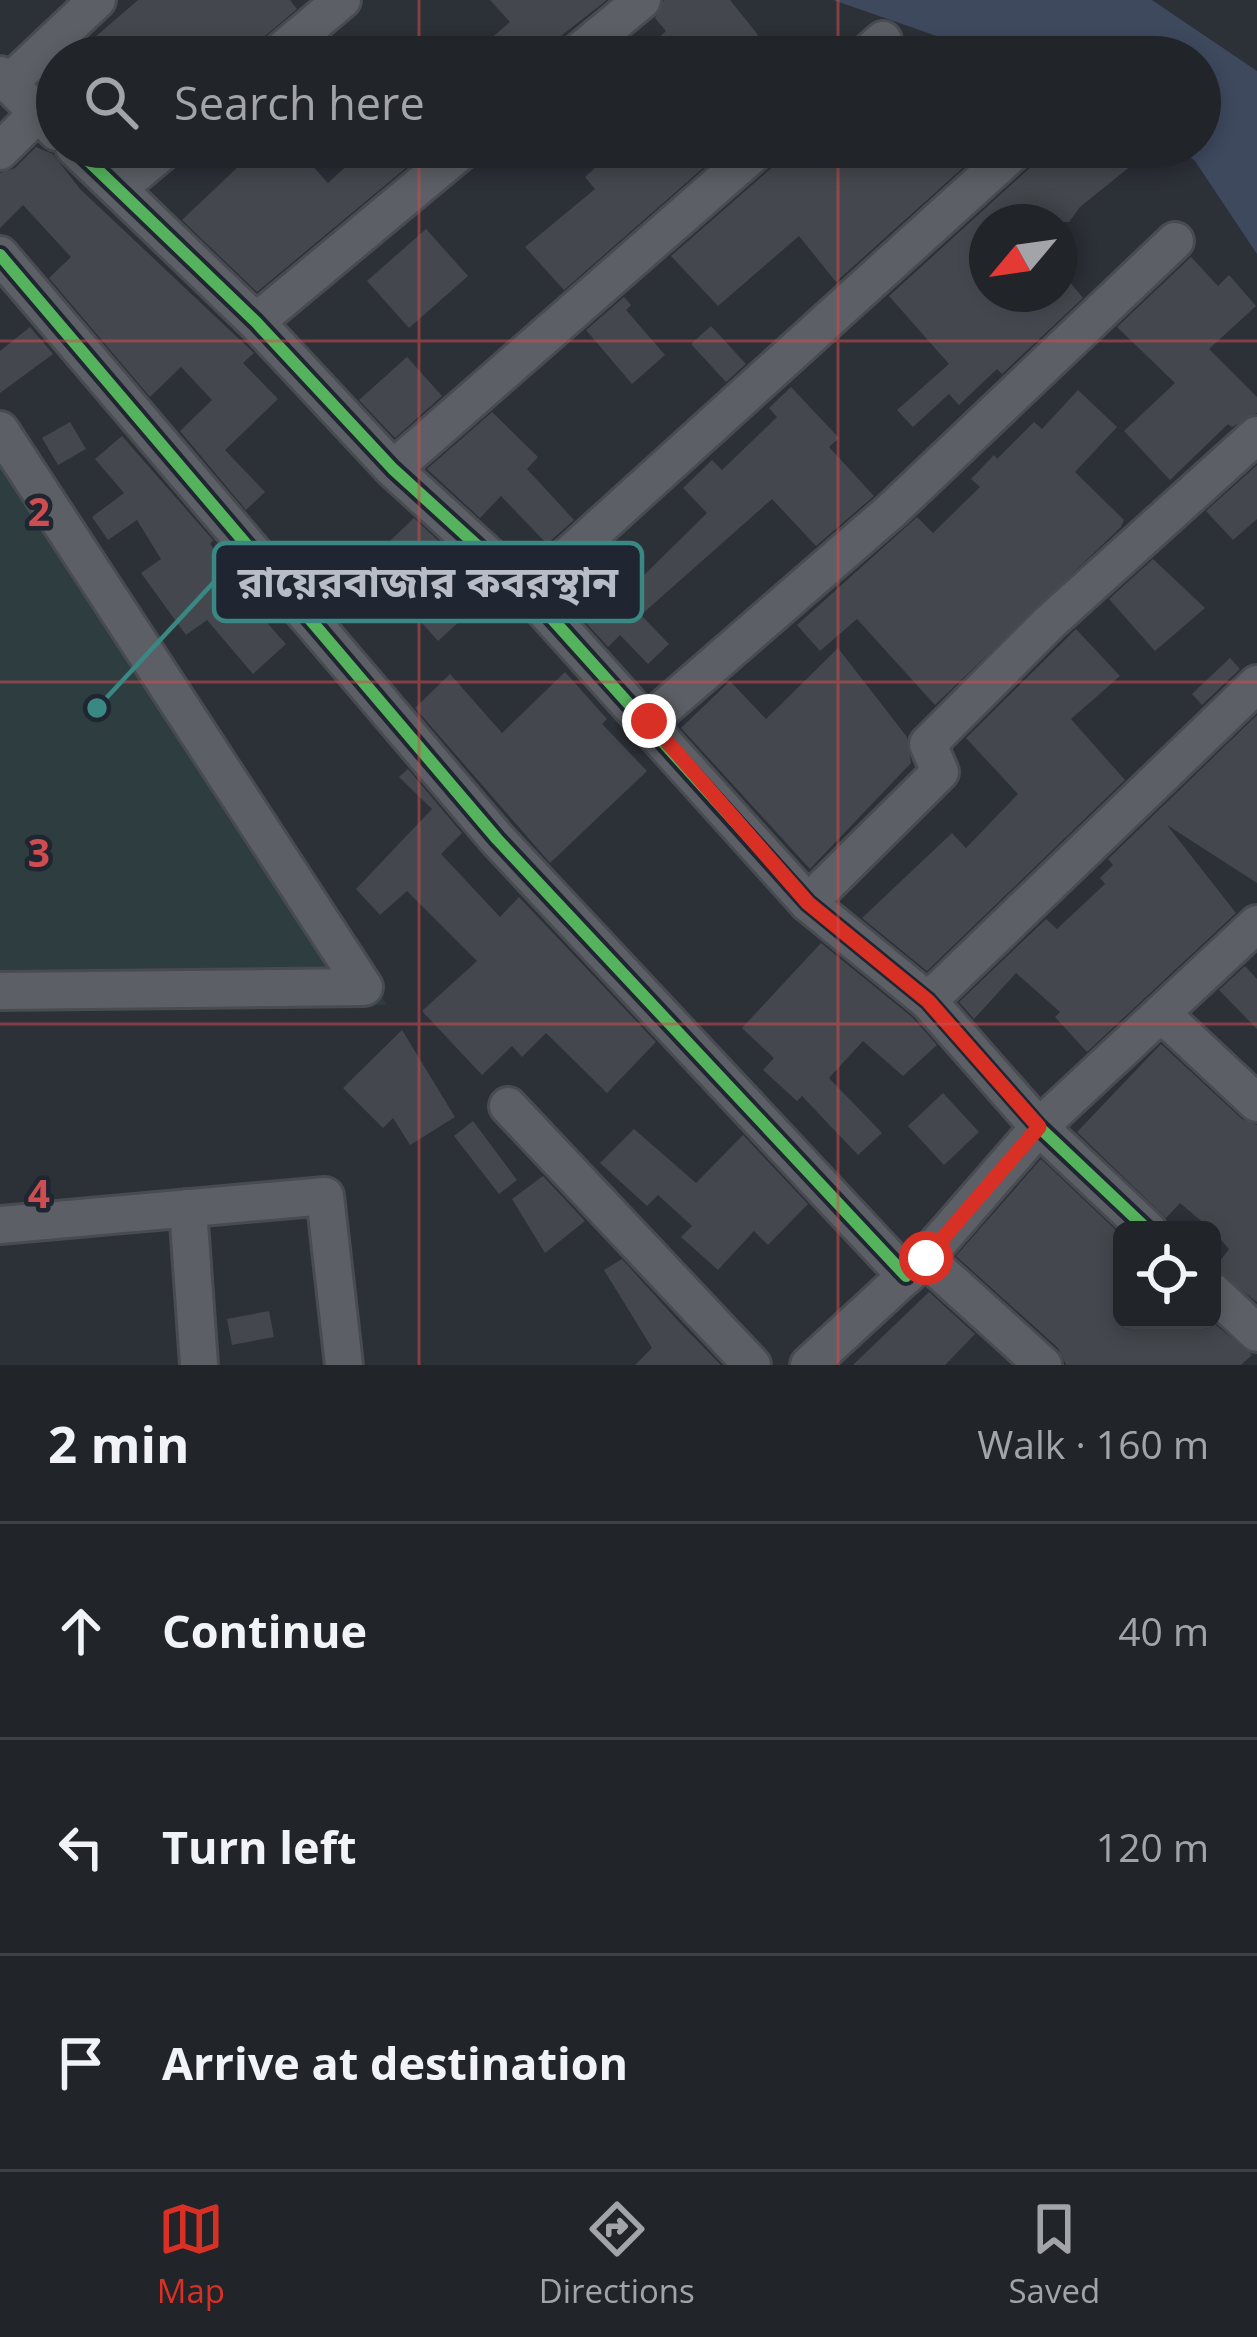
<!DOCTYPE html>
<html lang="en">
<head>
<meta charset="utf-8">
<style>
  body { margin:0; font-family:"Open Sans","Noto Sans Bengali",sans-serif; background:#2d3035; color:#f1f3f6 }
  .controls { position:absolute; right:36px; bottom:36px; display:grid; overflow:hidden; border-radius:18px; box-shadow:0 6px 18px #0003 }
  .controls button { width:108px; height:108px; display:grid; place-items:center; padding:0; border:0; border-bottom:3px solid #3e4146; background:#212429; color:#f1f3f6; font:60px sans-serif }
  .compass { position:absolute; left:969px; top:204px; width:108px; height:108px; border-radius:50%; background:#212429; box-shadow:0 6px 18px #0003; rotate:241deg }
  .stop { position:absolute; width:36px; height:36px; margin:-27px; border:9px solid #d93025; border-radius:50%; background:#fff }
  .stop.end { background:#d93025; border-color:#fff; box-shadow:0 3px 12px #0008 }
  .list { margin:0; padding:0; list-style:none }
  h2 { display:flex; justify-content:space-between; align-items:center; height:156px; margin:0; padding:0 48px; font-size:51px }
  h2 small { font-size:39px; font-weight:400; color:#a2a4a8 }
  .list li { display:grid; grid-template-columns:78px 1fr auto; gap:36px; align-items:center; box-sizing:border-box; height:216px; padding:0 48px; border-top:3px solid #3e4146 }
  .list b { display:block; font-size:45px; white-space:nowrap }
  .list em { font-size:39px; font-style:normal; color:#a2a4a8 }
  .icon { flex:none; width:66px; height:66px; fill:none; stroke:currentColor; stroke-width:2; stroke-linecap:round; stroke-linejoin:round }
  .map { position:relative; flex:none; width:1257px; height:1365px; overflow:hidden }
  .search { position:absolute; background:#212429; box-shadow:0 6px 18px #0003; left:36px; right:36px; top:36px; height:132px; display:flex; align-items:center; gap:30px; box-sizing:border-box; padding:0 42px; border-radius:66px; color:#a2a4a8; font-size:45px }
  .sheet { height:804px; background:#212429 }
  nav { display:flex; justify-content:space-around; align-items:center; box-sizing:border-box; height:168px; border-top:3px solid #3e4146; background:#212429; font-size:33px; color:#a2a4a8 }
  nav a { display:grid; justify-items:center; gap:6px }
  nav .on { color:#d93025 }
  .map>svg:first-child { display:block }
  .green { fill:#2d3d40 }
  .water { fill:#3e495e }
  .building { fill:#44484e }
  .lines { fill:none; stroke-linecap:round; stroke-linejoin:round }
  .minor-casing { stroke:#484b50; stroke-width:42 }
  .minor { stroke:#5c5f65; stroke-width:36 }
  .cycleway-casing { stroke:#202631; stroke-width:20 }
  .cycleway { stroke:#56b35d; stroke-width:12 }
  .route { stroke:#d93025; stroke-width:15 }
  .grid { fill:none; stroke:#ce4d50; stroke-width:3; stroke-opacity:0.55 }
  .grid-label { font-size:39px; text-anchor:middle; font-weight:bold; fill:#ce4d50; stroke:#202631; stroke-width:9; stroke-linejoin:round; paint-order:stroke }
  .leader { fill:none; stroke:#398884; stroke-width:4.5 }
  .callout-dot { fill:#398884; stroke:#202631; stroke-width:4.5 }
  .callout { fill:#202631; stroke:#398884; stroke-width:4.5 }
  .callout-label { font-size:42px; text-anchor:middle; font-weight:bold; fill:#b7bcc7 }
</style>
</head>
<body>
<div class="map">
<svg width="1257" height="1365" viewBox="0 0 1257 1365">
  <rect width="100%" height="100%" fill="#2c3037"/>
  <polygon class="green" points="0,411 387,1005 0,1010"/>
  <polygon class="water" points="833,0 1152,0 1257,71 1257,254 1195,161 1178,147 1200,147 1200,57 997,57"/>
  <g class="building">
    <polygon points="138,0 290,0 297,9 259,41 252,57 209,57 192,36 167,57 72,57"/>
    <polygon points="490,0 607,0 534,57 470,57 510,22"/>
    <polygon points="664,0 730,0 758,35 729,57 638,57 666,31 655,18"/>
    <polygon points="36,147 53,154 80,189 254,353 243,363 278,399 225,450 265,492 246,510 180,431 212,400 181,367 150,397 49,278 71,257 23,205 0,228 0,173 15,168"/>
    <polygon points="259,147 295,147 328,183 367,147 431,147 257,292 182,220"/>
    <polygon points="618,147 727,147 564,290 525,247 595,189 585,177"/>
    <polygon points="783,147 986,147 836,282 799,236 718,306 671,256 776,164"/>
    <polygon points="1041,147 1118,147 1132,165 1080,207 1069,222 987,222 987,294 1059,294 1059,269 1083,298 1002,374 997,369 959,405 949,394 913,427 897,410 949,364 889,296 1034,164"/>
    <polygon points="426,229 468,276 409,328 367,281"/>
    <polygon points="1191,257 1218,286 1229,275 1256,306 1209,349 1257,397 1257,413 1232,427 1228,424 1170,480 1124,431 1175,383 1117,327"/>
    <polygon points="624,297 631,305 626,310 665,355 632,384 586,330"/>
    <polygon points="711,326 746,364 726,382 691,344"/>
    <polygon points="30,327 53,354 0,393 0,351"/>
    <polygon points="407,357 442,396 395,438 359,400"/>
    <polygon points="791,387 839,438 829,447 874,496 816,546 772,499 641,615 669,644 648,664 620,635 608,647 560,594 609,549 639,580 707,513 683,488 712,460 722,470 777,417 769,408"/>
    <polygon points="1078,390 1117,427 1075,472 1124,520 1121,527 935,705 857,619 820,651 797,625 917,517 933,533 980,487 971,479 994,455 997,459 1034,422 1042,429"/>
    <polygon points="492,412 538,457 527,469 574,520 547,544 501,496 480,518 427,469"/>
    <polygon points="70,422 86,449 58,465 42,438"/>
    <polygon points="122,436 213,540 210,544 264,614 261,616 286,644 253,674 207,620 186,635 141,573 161,559 137,520 108,540 92,517 124,493 95,459"/>
    <polygon points="1257,465 1257,519 1233,540 1206,511"/>
    <polygon points="414,518 448,550 445,553 486,597 438,641 368,562"/>
    <polygon points="1153,559 1205,608 1155,651 1109,599"/>
    <polygon points="1076,629 1120,676 1071,719 1125,780 927,971 862,918 952,833 966,848 1018,794 966,738"/>
    <polygon points="838,648 907,737 911,763 810,869 681,728 730,681 766,719"/>
    <polygon points="1230,658 1240,669 1202,705 1192,694"/>
    <polygon points="565,672 607,719 602,724 647,771 550,863 415,708 450,674 502,733"/>
    <polygon points="1257,715 1257,883 1167,825 1236,913 1087,1052 1055,1017 1060,1012 1016,973 974,1019 959,1002 1046,919 1057,929 1105,884 1100,878 1113,865 1108,859"/>
    <polygon points="408,769 462,833 441,854 500,917 519,897 656,1042 607,1093 546,1033 522,1057 512,1046 482,1075 422,1011 477,961 407,891 380,915 356,889 432,809 399,777"/>
    <polygon points="821,943 912,1017 937,1045 903,1076 863,1041 829,1078 882,1133 858,1155 802,1096 797,1101 763,1070 774,1058 742,1028"/>
    <polygon points="1245,966 1257,979 1257,1029 1219,990"/>
    <polygon points="402,1030 455,1117 410,1145 393,1118 383,1128 343,1088"/>
    <polygon points="1161,1044 1242,1119 1257,1125 1257,1302 1214,1269 1229,1249 1212,1230 1180,1203 1166,1218 1077,1132"/>
    <polygon points="943,1093 979,1132 944,1165 908,1126"/>
    <polygon points="473,1121 517,1180 499,1194 454,1136"/>
    <polygon points="634,1129 696,1183 743,1135 808,1204 768,1245 754,1231 718,1270 681,1237 692,1226 658,1195 647,1206 600,1163"/>
    <polygon points="1041,1159 1122,1236 1122,1320 1210,1320 1252,1355 1241,1365 1066,1365 1058,1348 956,1256"/>
    <polygon points="543,1176 585,1221 545,1253 512,1199"/>
    <polygon points="622,1259 678,1321 721,1365 635,1365 652,1348 604,1270"/>
    <polygon points="929,1292 975,1334 945,1365 853,1365"/>
    <polygon points="269,1311 274,1337 232,1345 227,1319"/>
  </g>
  <g class="lines">
    <defs>
      <g id="minor">
        <polyline points="274,57 342,0"/>
        <polyline points="573,57 642,0"/>
        <polyline points="864,57 883,40"/>
        <polyline points="0,75 57,132"/>
        <polyline points="8,84 97,0"/>
        <polyline points="74,147 256,322 393,469 528,592 808,903 928,1001 1039,1127 1148,1230"/>
        <polyline points="0,151 37,114"/>
        <polyline points="119,188 168,147"/>
        <polyline points="0,255 497,839 906,1276"/>
        <polyline points="256,322 466,147"/>
        <polyline points="0,430 364,987 0,991"/>
        <polyline points="393,469 761,147"/>
        <polyline points="528,592 1019,147"/>
        <polyline points="649,721 892,510 1175,241"/>
        <polyline points="808,903 940,772 928,744 1050,622 1257,435"/>
        <polyline points="928,1001 1257,684"/>
        <polyline points="1163,1015 1257,1103"/>
        <polyline points="508,1106 752,1365"/>
        <polyline points="188,1208 199,1365"/>
        <polyline points="0,1225 325,1196 344,1365"/>
        <polyline points="925,1258 1043,1365"/>
        <polyline points="1212,1291 1257,1333"/>
        <polyline points="809,1365 925,1258 1039,1127 1257,924"/>
      </g>
    </defs>
    <use href="#minor" class="minor-casing"/>
    <use href="#minor" class="minor"/>
    <defs>
      <g id="cycleway">
        <polyline points="74,147 256,322 393,469 528,592 808,903 928,1001 1039,1127 1148,1230"/>
        <polyline points="0,255 497,839 906,1276"/>
      </g>
    </defs>
    <use href="#cycleway" class="cycleway-casing"/>
    <use href="#cycleway" class="cycleway"/>
  </g>
  <g class="lines">
    <polyline class="route" points="649,721 808,903 928,1001 1039,1127 926,1258"/>
  </g>
  <path class="grid" d="M419 0V57M838 0V57M419 147V1365M838 147V1365M0 341H1257M0 682H1257M0 1024H1257"/>
  <g class="grid-label">
    <text x="39" y="526">2</text>
    <text x="39" y="867">3</text>
    <text x="39" y="1208">4</text>
  </g>
  <path class="leader" d="M97 708L214 582"/>
  <circle class="callout-dot" cx="97" cy="708" r="12"/>
  <rect class="callout" x="214" y="543" width="428" height="78" rx="12"/>
  <g class="callout-label">
    <text x="428" y="597">রায়েরবাজার কবরস্থান</text>
  </g>
</svg>
<div class="controls">
<button><svg class="icon" aria-label="locate" viewBox="0 0 24 24"><circle cx="12" cy="12" r="6"/><path d="M12 2v4M12 18v4M2 12h4M18 12h4"/></svg></button>
</div>
<svg class="compass" viewBox="-18 -18 36 36"><path d="M0-13l5 13h-10z" fill="#e53935"/><path d="M0 13l5-13h-10z" fill="#a2a4a8"/></svg>
<div class="stop" style="left:926px;top:1258px"></div>
<div class="stop end" style="left:649px;top:721px"></div>
<div class="search"><svg class="icon" aria-label="search" viewBox="0 0 24 24"><circle cx="10" cy="10" r="6"/><path d="M15 15l6 6"/></svg>Search here</div>
</div>
<section class="sheet">
<h2>2 min<small>Walk · 160 m</small></h2>
<ul class="list">
<li><svg class="icon" aria-label="ahead" viewBox="0 0 24 24"><path d="M12 20V5M6 11l6-6 6 6"/></svg><div><b>Continue</b></div><em>40 m</em></li>
<li><svg class="icon" aria-label="left" viewBox="0 0 24 24"><path d="M17 20v-9H6M10 6l-5 5 5 5"/></svg><div><b>Turn left</b></div><em>120 m</em></li>
<li><svg class="icon" aria-label="arrive" viewBox="0 0 24 24"><path d="M6 21V4h12l-3 4 3 4H6"/></svg><div><b>Arrive at destination</b></div></li>
</ul>
</section>
<nav>
<a class="on"><svg class="icon" aria-label="map" viewBox="0 0 24 24"><path d="M3 6l6-2 6 2 6-2v14l-6 2-6-2-6 2zM9 4v14M15 6v14"/></svg>Map</a>
<a><svg class="icon" aria-label="directions" viewBox="0 0 24 24"><path d="M12 3l9 9-9 9-9-9zM9 14v-3h6M13 9l2 2-2 2"/></svg>Directions</a>
<a><svg class="icon" aria-label="saved" viewBox="0 0 24 24"><path d="M7 4h10v16l-5-4-5 4z"/></svg>Saved</a>
</nav>
</body>
</html>
